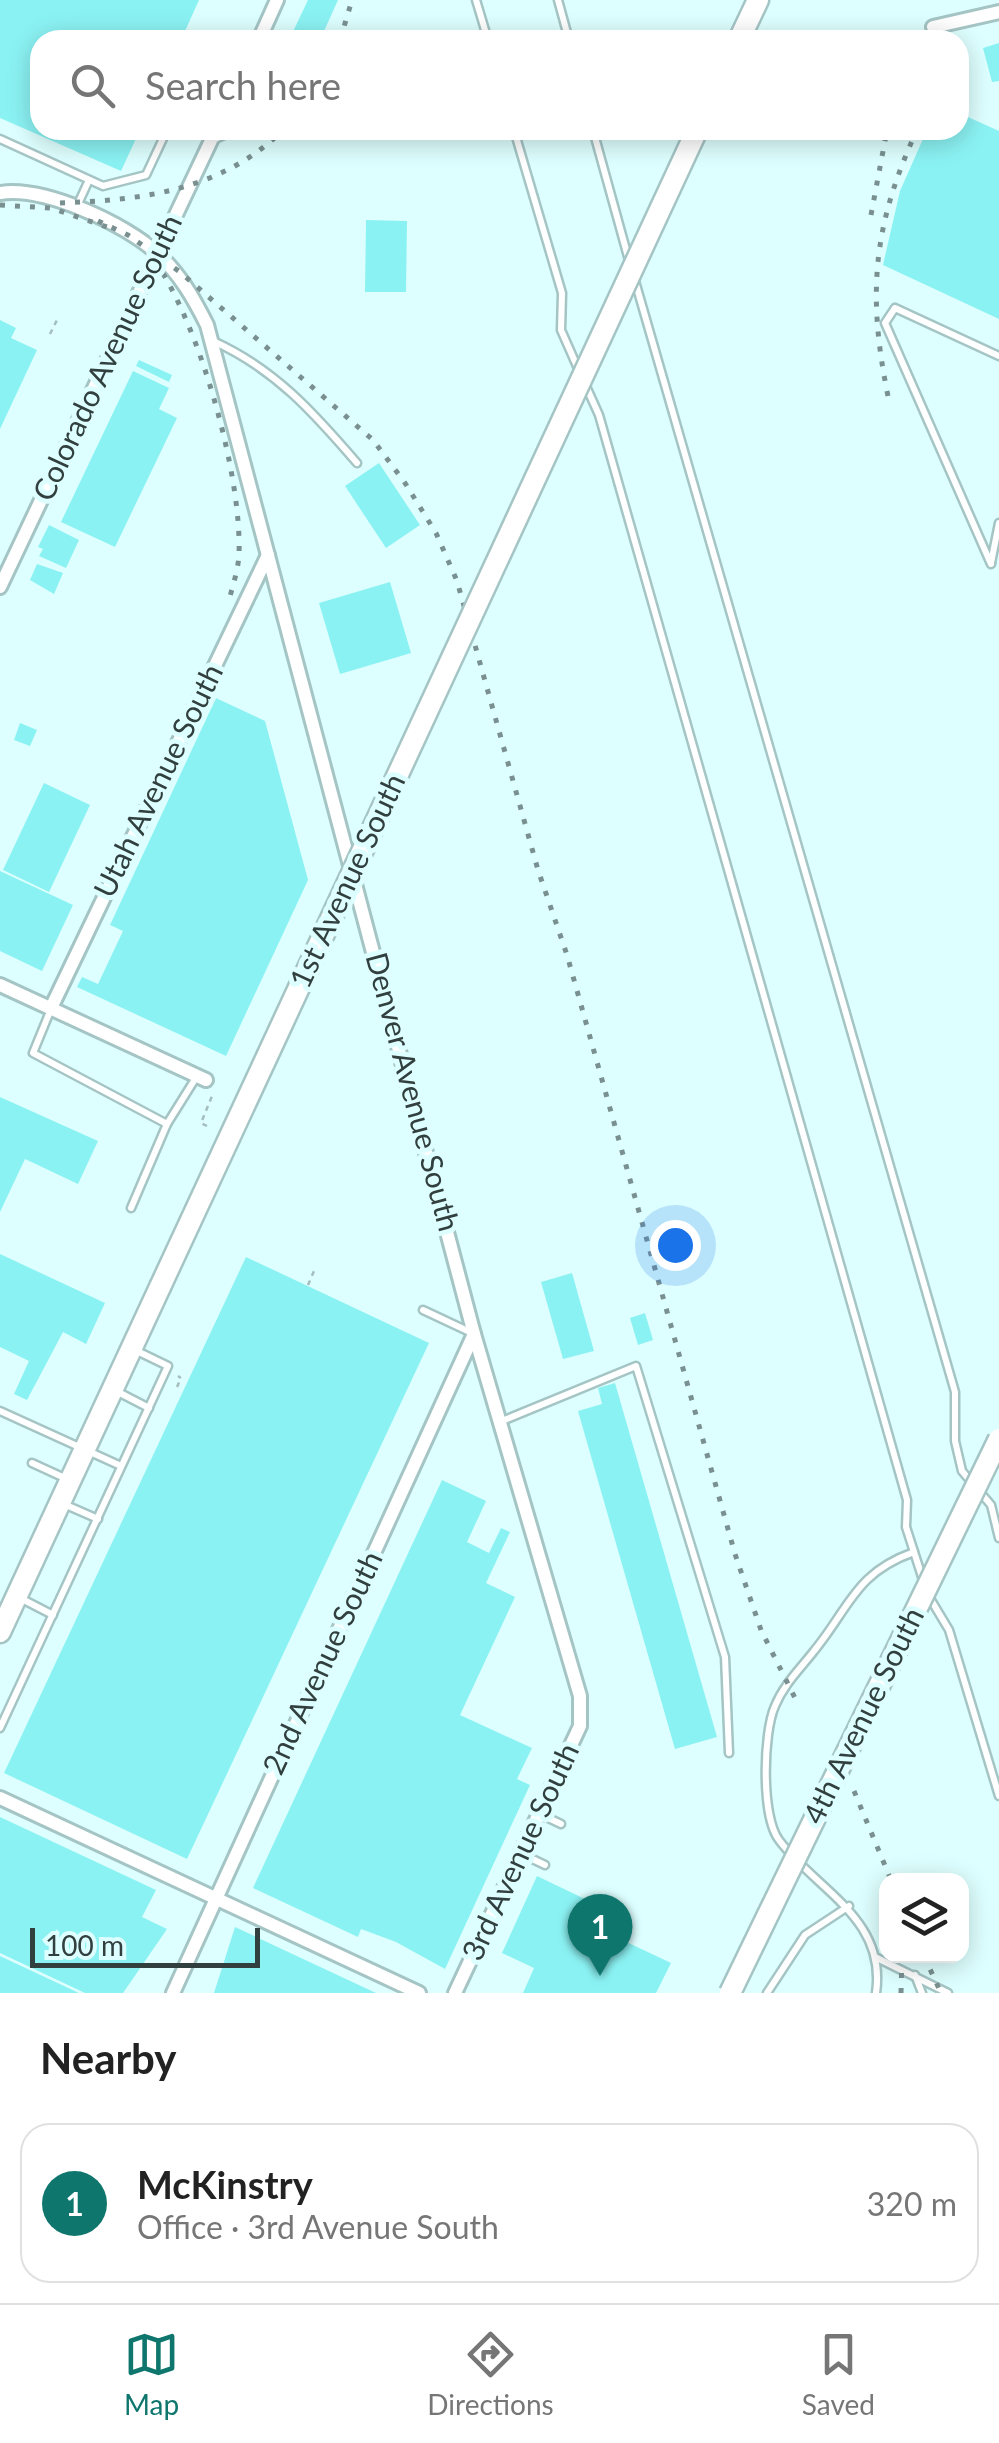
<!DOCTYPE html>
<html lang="en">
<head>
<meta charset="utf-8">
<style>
  body { margin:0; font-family:Lato,sans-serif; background:#f6f6f6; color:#222 }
  .controls { position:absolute; right:30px; bottom:30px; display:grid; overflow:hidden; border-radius:20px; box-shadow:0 5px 25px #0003 }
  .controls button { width:90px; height:90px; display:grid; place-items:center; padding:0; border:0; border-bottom:2px solid #e0e0e0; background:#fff; color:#222; font:50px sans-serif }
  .scale { position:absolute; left:30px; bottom:25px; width:230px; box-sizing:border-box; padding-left:10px; border:5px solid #323f3f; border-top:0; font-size:28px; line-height:35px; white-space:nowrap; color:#323f3f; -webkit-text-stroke:8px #deffff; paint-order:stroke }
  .you { position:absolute; left:675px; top:1245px; width:35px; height:35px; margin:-25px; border:8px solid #fff; border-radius:50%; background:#1a73e8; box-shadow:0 0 0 15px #1a73e833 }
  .badge { display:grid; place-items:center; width:65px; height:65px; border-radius:50%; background:#0f766e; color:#fff; font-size:32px; font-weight:700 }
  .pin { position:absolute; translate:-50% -82px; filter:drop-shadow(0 2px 5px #0008) }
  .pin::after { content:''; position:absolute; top:52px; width:35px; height:30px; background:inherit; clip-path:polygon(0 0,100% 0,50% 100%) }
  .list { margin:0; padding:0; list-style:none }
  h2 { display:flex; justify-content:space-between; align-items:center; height:130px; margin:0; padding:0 40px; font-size:42px }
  h2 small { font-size:32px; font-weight:400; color:#767676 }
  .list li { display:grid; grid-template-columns:65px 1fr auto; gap:30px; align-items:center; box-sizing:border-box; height:160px; margin:0 20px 20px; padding:0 20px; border:2px solid #e0e0e0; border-radius:30px }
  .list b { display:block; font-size:38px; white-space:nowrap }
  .list p { margin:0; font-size:32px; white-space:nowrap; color:#767676 }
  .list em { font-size:32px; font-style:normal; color:#767676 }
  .icon { flex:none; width:55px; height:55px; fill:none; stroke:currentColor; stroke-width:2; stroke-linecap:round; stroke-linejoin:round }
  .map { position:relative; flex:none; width:999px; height:1993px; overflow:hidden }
  .search { position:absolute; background:#fff; box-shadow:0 5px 25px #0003; left:30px; right:30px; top:30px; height:110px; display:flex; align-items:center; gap:25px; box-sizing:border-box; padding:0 35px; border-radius:30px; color:#767676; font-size:38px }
  .sheet { height:310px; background:#fff }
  nav { display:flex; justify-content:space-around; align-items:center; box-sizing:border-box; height:140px; border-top:2px solid #e0e0e0; background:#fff; font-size:28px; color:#767676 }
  nav a { display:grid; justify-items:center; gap:5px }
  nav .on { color:#0f766e }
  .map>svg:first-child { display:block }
  .building { fill:#8bf2f3 }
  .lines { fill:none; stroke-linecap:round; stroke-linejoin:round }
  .service-casing { stroke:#a5c5c5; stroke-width:11 }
  .minor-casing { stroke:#a5c5c5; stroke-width:18 }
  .primary-casing { stroke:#a5c5c5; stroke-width:25 }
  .path { stroke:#a4bebe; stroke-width:2.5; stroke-dasharray:5 5; stroke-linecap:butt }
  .service { stroke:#fff; stroke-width:6 }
  .minor { stroke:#fff; stroke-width:12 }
  .primary { stroke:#fff; stroke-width:20 }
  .rail { stroke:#7a9090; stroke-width:5; stroke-dasharray:5 10; stroke-linecap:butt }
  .primary-bridge-casing { stroke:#a5c5c5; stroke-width:25; stroke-linecap:butt }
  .primary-bridge { stroke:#fff; stroke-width:20 }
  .labels { text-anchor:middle; stroke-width:10; stroke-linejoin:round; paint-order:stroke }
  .street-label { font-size:30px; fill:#323f3f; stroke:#deffff }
</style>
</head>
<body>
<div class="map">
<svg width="999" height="1993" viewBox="0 0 999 1993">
  <rect width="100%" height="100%" fill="#deffff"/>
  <g class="building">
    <polygon points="0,0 199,0 181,40 40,40 40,130 140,130 121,171 0,118"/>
    <polygon points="308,0 338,0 320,40 289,40"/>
    <polygon points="999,43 999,81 992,82 983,48"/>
    <polygon points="959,113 999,131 999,319 883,265 900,191 927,130 959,130"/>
    <polygon points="366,220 407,221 406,292 365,292"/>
    <polygon points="0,320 16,328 11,338 37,350 0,429"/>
    <polygon points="139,360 172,375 169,382 136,366"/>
    <polygon points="133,371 169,388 159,409 177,418 115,547 61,522"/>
    <polygon points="379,463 420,525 386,548 345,486"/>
    <polygon points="49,525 79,540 66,568 39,556 43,549 38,547"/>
    <polygon points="37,564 63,573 54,594 30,580"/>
    <polygon points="390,582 411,653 340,674 319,603"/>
    <polygon points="216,698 265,721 308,880 226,1056 77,987 82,977 98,984 123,931 110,925"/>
    <polygon points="20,723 37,730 30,746 14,740"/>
    <polygon points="44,783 90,805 49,892 3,870"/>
    <polygon points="0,871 73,905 42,971 0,951"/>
    <polygon points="0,1097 98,1141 78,1184 25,1159 0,1212"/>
    <polygon points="0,1254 105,1303 86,1344 63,1332 27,1400 14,1394 29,1361 0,1347"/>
    <polygon points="246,1257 429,1343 187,1859 4,1773"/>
    <polygon points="572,1273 594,1351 563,1359 541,1282"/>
    <polygon points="645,1313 653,1340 638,1345 630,1318"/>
    <polygon points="615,1383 717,1737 675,1749 578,1411 602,1404 598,1388"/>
    <polygon points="442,1480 486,1501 467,1542 489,1553 501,1528 510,1532 486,1583 515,1597 460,1715 532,1748 517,1779 530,1785 445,1969 396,1942 361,1929 358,1937 253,1888"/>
    <polygon points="0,1817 156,1890 142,1917 167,1929 123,1993 85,1993 0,1953"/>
    <polygon points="537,1876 587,1900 578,1919 671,1963 656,1993 523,1993 534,1968 502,1953"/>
    <polygon points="235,1927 376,1993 214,1993"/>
    <polygon points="0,1956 79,1993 0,1993"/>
  </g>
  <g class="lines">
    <defs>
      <g id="service">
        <polyline points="476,0 488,40"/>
        <polyline points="558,0 569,40"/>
        <polyline points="514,130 562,293 561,330 580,373"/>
        <polyline points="593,130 630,264"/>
        <polyline points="0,139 103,186 146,175 167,130"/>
        <polyline points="213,140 235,130"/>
        <polyline points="77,206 89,180"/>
        <polyline points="635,281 955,1392 955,1441 962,1471 991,1505 999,1538"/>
        <path d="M213 341C275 369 314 413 357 463"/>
        <polyline points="585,384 599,415 907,1500 906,1527 924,1583"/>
        <polyline points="991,563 999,523"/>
        <polyline points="991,564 885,323 895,308 999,356"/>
        <polyline points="51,1009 33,1053 167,1124 197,1076"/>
        <polyline points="131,1208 167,1124"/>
        <polyline points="423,1310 472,1333"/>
        <polyline points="118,1392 149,1408"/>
        <polyline points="0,1411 121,1466"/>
        <polyline points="502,1421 636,1366 725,1657 729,1753"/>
        <polyline points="32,1463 69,1480"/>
        <polyline points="66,1505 98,1519"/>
        <polyline points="928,1595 949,1630 999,1796"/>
        <polyline points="22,1599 53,1615"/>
        <polyline points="0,1728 168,1366 137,1351"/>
        <polyline points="540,1814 561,1824"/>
        <polyline points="522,1854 545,1865"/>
        <polyline points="875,1957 948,1993"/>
        <polyline points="915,1975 922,1993"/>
        <polyline points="767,1993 805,1935 849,1906"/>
        <path d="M876 1993C887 1918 816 1890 779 1840 761 1816 763 1733 775 1706 784 1684 800 1669 814 1651 850 1607 855 1573 914 1552"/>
      </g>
      <g id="minor">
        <polyline points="933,27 999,12"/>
        <polyline points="259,40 277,0"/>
        <path d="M0 193C44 186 126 224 158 254 180 274 194 299 207 325L474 1334 580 1696V1726L455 1993"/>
        <polyline points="0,587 216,130"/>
        <polyline points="0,985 206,1080"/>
        <polyline points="51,1008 268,555"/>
        <polyline points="0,1798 419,1993"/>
        <polyline points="173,1993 474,1334"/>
      </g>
      <g id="primary">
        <polyline points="739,40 758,0"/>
        <polyline points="0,1632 160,1287"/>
      </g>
    </defs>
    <use href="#service" class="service-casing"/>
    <use href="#minor" class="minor-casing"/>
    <use href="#primary" class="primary-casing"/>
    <g class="path">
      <polyline points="50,334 57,320"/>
      <polyline points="207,1126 201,1123 212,1096"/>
      <polyline points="308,1285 314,1271"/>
      <polyline points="177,1387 181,1378 178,1376"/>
    </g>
    <use href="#service" class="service"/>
    <use href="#minor" class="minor"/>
    <use href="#primary" class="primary"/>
    <g class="rail">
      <polyline points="340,40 352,0"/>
      <path d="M60 203C142 200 221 191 283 130"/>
      <polyline points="0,205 51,208 107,227"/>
      <polyline points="871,215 887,130"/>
      <polyline points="98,221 128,235 180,272 373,440 405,483 436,533 457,581 538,870 567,955 735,1554 761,1630 796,1700"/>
      <path d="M155 261C200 326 242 475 239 555 238 570 233 585 229 600"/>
      <path d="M888 396C867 294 873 225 917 130"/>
      <polyline points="854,1791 891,1880"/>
      <polyline points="924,1956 941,1993"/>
      <polyline points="901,1993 902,1956"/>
    </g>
    <defs>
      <g id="primary-bridge">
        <polyline points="160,1287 697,130"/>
        <polyline points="730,1993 999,1439"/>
      </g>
    </defs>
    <use href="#primary-bridge" class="primary-bridge-casing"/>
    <use href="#primary-bridge" class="primary-bridge"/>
  </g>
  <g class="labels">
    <g class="street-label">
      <text transform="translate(108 358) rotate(-65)" y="10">Colorado Avenue South</text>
      <text transform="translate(159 781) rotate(-64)" y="10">Utah Avenue South</text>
      <text transform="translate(348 881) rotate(-65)" y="10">1st Avenue South</text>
      <text transform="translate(412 1092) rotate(75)" y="10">Denver Avenue South</text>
      <text transform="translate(323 1663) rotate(-65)" y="10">2nd Avenue South</text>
      <text transform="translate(864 1716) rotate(-64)" y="10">4th Avenue South</text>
      <text transform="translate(521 1852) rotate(-65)" y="10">3rd Avenue South</text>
    </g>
  </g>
</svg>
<div class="controls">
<button><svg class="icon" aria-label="layers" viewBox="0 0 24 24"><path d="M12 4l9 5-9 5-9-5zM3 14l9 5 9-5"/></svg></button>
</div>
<div class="scale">100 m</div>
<div class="you"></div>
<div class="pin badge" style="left:600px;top:1976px">1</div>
<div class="search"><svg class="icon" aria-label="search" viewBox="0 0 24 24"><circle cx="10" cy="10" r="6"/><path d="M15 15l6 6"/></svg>Search here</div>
</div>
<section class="sheet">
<h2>Nearby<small></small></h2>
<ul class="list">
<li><span class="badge">1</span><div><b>McKinstry</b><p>Office · 3rd Avenue South</p></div><em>320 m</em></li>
</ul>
</section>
<nav>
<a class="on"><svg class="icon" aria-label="map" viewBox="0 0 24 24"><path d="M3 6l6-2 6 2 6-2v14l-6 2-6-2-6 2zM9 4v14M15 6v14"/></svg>Map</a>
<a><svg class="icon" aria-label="directions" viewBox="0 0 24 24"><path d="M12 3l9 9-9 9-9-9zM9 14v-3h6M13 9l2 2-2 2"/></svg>Directions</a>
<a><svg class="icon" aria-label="saved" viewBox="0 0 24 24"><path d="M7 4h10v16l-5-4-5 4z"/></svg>Saved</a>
</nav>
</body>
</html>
